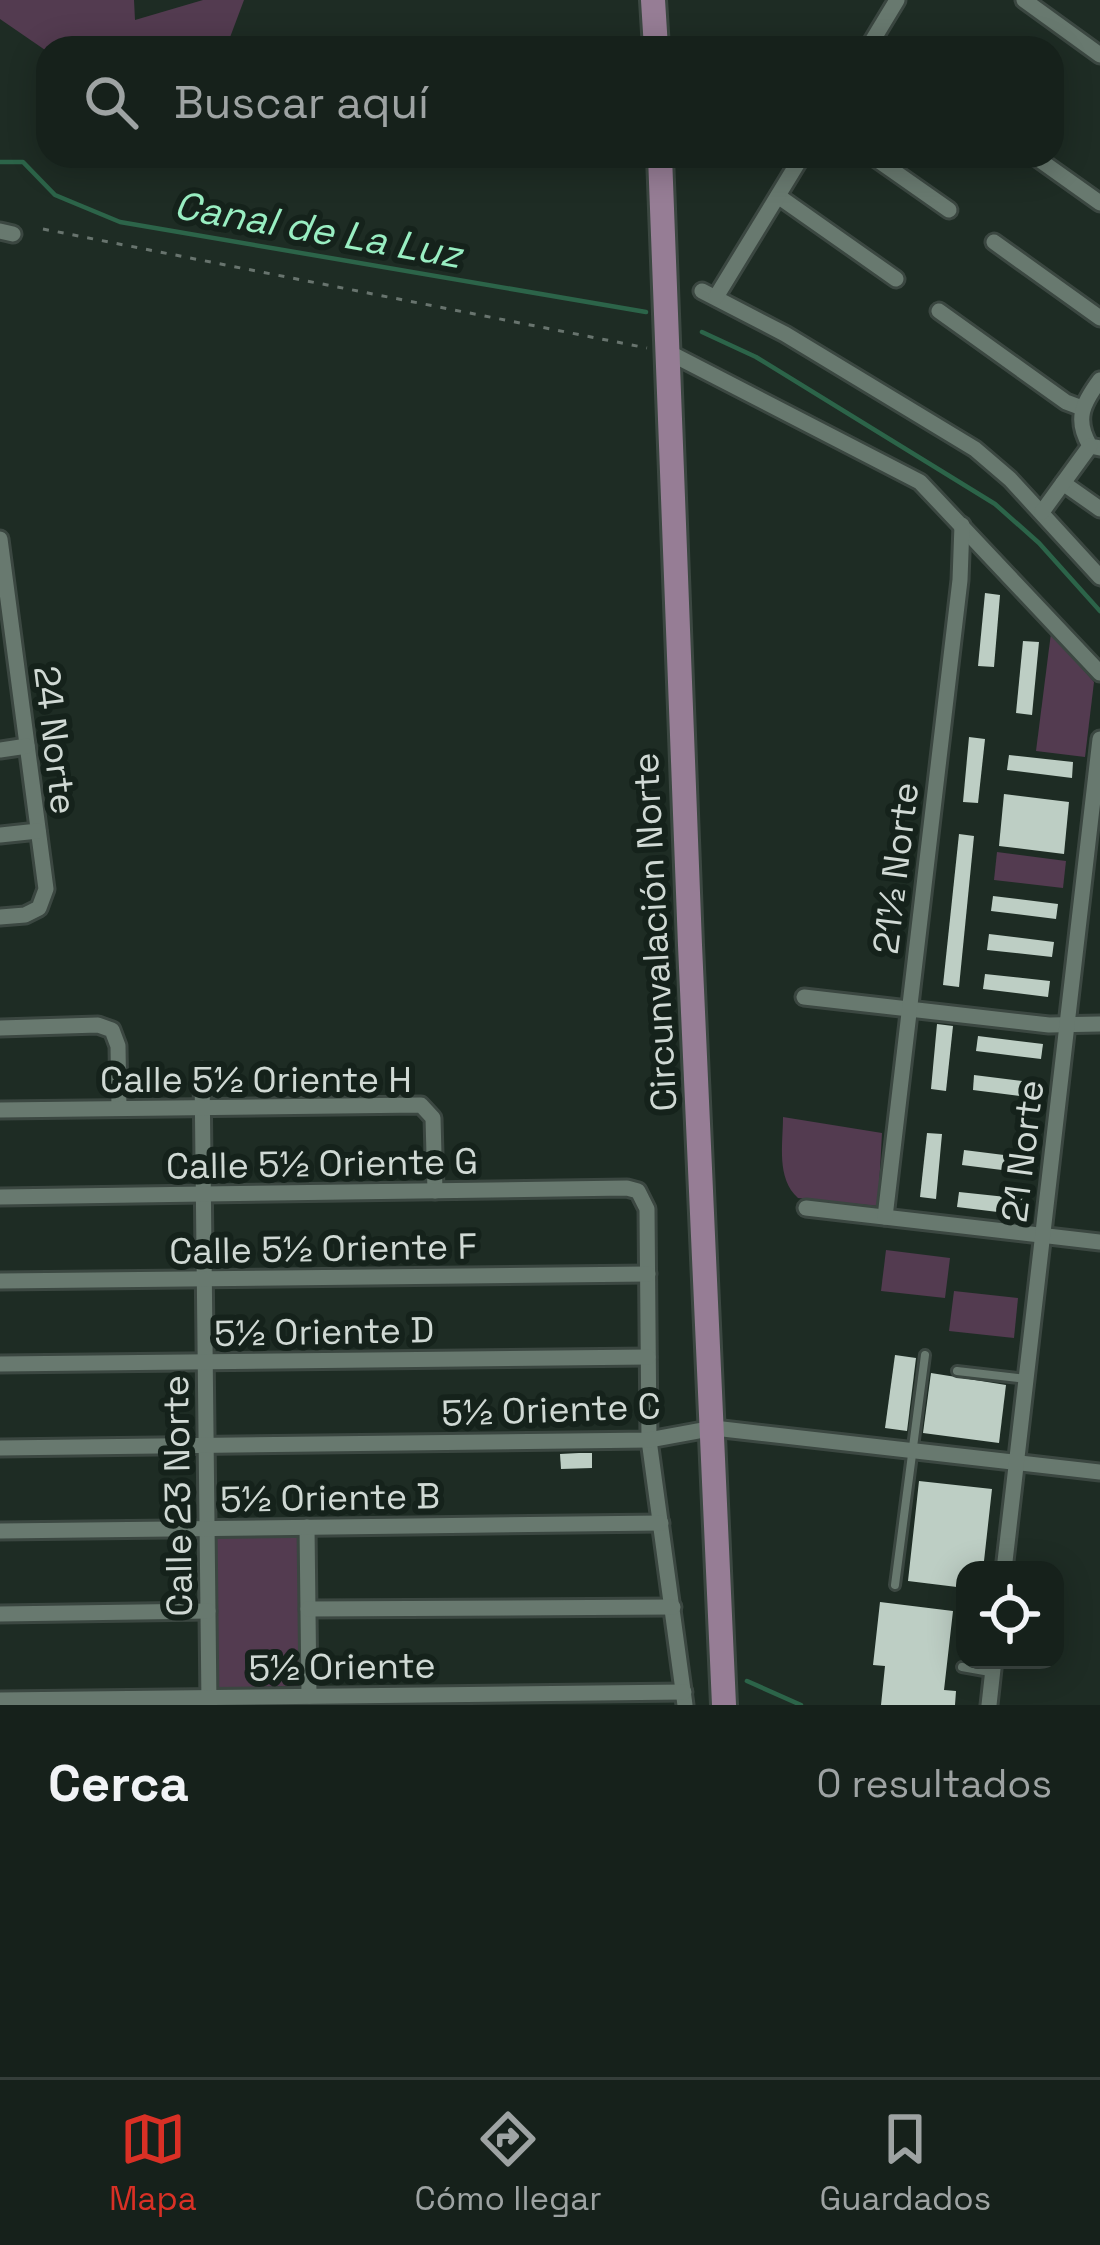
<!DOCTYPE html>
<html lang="es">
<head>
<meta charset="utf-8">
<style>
  body { margin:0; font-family:"Space Grotesk",sans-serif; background:#1f2924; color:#f1f3f6 }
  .controls { position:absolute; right:36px; bottom:36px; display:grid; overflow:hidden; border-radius:24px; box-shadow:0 6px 30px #0003 }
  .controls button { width:108px; height:108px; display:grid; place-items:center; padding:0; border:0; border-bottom:3px solid #353e3a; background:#16211b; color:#f1f3f6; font:60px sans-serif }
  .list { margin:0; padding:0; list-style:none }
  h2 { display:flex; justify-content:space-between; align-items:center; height:156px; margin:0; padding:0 48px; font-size:51px }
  h2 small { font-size:39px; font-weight:400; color:#9ea3a3 }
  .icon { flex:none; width:66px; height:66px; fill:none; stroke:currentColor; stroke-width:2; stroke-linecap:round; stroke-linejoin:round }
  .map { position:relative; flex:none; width:1100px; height:1705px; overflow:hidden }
  .search { position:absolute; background:#16211b; box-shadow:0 6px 30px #0003; left:36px; right:36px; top:36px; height:132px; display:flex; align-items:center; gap:30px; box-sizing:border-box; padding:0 42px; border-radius:36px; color:#9ea3a3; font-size:45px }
  .sheet { height:372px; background:#16211b }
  nav { display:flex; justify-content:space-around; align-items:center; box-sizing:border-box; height:168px; border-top:3px solid #353e3a; background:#16211b; font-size:33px; color:#9ea3a3 }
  nav a { display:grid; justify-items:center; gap:6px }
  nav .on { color:#d93025 }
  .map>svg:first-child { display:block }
  .green { fill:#533b50 }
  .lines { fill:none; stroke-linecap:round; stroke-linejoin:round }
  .stream { stroke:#2c6449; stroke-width:4.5 }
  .building { fill:#bdcec4 }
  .lane-casing { stroke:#3b4741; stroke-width:14 }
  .street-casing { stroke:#3b4741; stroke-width:21 }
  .primary-casing { stroke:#3b4741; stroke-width:30 }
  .path { stroke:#68746e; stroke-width:3; stroke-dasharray:6 9; stroke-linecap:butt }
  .lane { stroke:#68796f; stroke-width:8 }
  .street { stroke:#68796f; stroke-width:15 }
  .primary { stroke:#967d95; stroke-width:24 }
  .labels { text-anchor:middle; stroke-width:12; stroke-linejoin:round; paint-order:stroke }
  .street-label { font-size:36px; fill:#d0d9d4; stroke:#15221b }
  .water-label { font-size:39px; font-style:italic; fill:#99eec2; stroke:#15221b }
</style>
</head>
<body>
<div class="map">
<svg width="1100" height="1705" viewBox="0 0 1100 1705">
  <rect width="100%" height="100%" fill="#1e2c24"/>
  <g class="green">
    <polygon points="0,0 134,0 135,20 203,0 244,0 226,48 48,48 48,52 0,19"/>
    <polygon points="1051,633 1094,682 1085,757 1036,751"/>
    <polygon points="997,852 1066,861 1063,888 994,880"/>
    <path d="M783 1117 882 1133 878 1206 798 1198C776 1178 783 1144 783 1117Z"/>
    <polygon points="886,1250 950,1258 945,1298 881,1291"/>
    <polygon points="954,1291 1018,1298 1014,1338 949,1331"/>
    <polygon points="214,1537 298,1537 300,1686 215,1688"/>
  </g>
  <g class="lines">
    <g class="stream">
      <polyline points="0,162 23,162 55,195 120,222 646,312"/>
      <polyline points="702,332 756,357 995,504 1039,543 1100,611"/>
      <polyline points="747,1681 801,1705"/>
    </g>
  </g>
  <g class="building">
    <polygon points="985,593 1000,595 994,667 978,666"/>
    <polygon points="1023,641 1039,642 1032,715 1016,713"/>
    <polygon points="969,737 985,739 978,803 963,802"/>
    <polygon points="1009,755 1073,762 1072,778 1007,770"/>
    <polygon points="1004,794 1069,802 1064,854 999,846"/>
    <polygon points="959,834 974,836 959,987 943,985"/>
    <polygon points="993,896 1058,904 1056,919 991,911"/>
    <polygon points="989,934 1054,942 1052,957 987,950"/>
    <polygon points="985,974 1050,981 1048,997 983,989"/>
    <polygon points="937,1024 953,1026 946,1091 931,1089"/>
    <polygon points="978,1036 1043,1044 1041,1059 976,1051"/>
    <polygon points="974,1075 1039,1083 1037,1098 973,1090"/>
    <polygon points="927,1133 942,1134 936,1199 920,1197"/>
    <polygon points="964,1150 1029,1158 1027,1173 962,1165"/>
    <polygon points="959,1192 1024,1199 1022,1215 957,1207"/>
    <polygon points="895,1355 916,1358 907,1431 885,1428"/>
    <polygon points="931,1373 1006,1385 999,1443 923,1433"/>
    <polygon points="579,1453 592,1453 592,1468 561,1469 560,1454"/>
    <polygon points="919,1481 992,1489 983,1570 965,1570 965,1588 908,1581"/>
    <polygon points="880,1602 953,1611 944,1690 956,1691 955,1705 881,1705 885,1666 873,1665"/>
  </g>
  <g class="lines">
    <defs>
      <g id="lane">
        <polyline points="957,1371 1026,1379"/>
        <polyline points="895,1585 925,1355"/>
        <polyline points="962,1667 990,1672"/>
      </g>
      <g id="street">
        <polyline points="1024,0 1100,55"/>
        <polyline points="868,48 897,0"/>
        <polyline points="872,156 949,210"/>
        <polyline points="1034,156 1100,203"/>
        <polyline points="778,196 896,279"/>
        <polyline points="0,231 13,234"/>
        <polyline points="994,242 1100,318"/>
        <polyline points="702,291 785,334 975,449 1010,479 1100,577"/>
        <polyline points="716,297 802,156"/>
        <polyline points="939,311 1066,402 1082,408"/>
        <polyline points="668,352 920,482 1100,673"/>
        <path d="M1100 380C1083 403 1074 419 1090 446L1100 448"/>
        <polyline points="1063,483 1100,509"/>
        <polyline points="1042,512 1090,446"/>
        <polyline points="0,539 46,889 39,908 25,915 0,917"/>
        <polyline points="0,750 27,746"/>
        <polyline points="0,835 38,831"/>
        <polyline points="804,997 1049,1025 1100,1024"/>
        <polyline points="0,1028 98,1025 112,1030 118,1046 119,1108"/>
        <polyline points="202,1071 209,1704"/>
        <polyline points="0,1110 421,1105 433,1118 435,1191"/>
        <polyline points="0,1197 627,1188 638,1191 647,1209 649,1440 685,1705"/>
        <polyline points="806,1208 1100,1242"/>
        <polyline points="885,1217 960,580 962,525"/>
        <polyline points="0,1281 648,1274"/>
        <polyline points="0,1364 648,1357"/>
        <polyline points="0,1448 649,1440 714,1428 1100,1472"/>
        <polyline points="307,1527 309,1696"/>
        <polyline points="0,1531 661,1523"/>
        <polyline points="1004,1570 1100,739"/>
        <polyline points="308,1609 673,1607"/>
        <polyline points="0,1614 208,1611"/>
        <polyline points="0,1700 684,1692"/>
        <polyline points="989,1705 994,1660"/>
      </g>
      <g id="primary">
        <polyline points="653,0 656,48"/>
        <polyline points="660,156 690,945 724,1705"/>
      </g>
    </defs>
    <use href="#lane" class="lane-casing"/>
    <use href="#street" class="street-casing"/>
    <use href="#primary" class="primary-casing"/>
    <polyline class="path" points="43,229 647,348"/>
    <use href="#lane" class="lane"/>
    <use href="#street" class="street"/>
    <use href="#primary" class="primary"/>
  </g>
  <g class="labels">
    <g class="street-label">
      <text transform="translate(56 740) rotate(83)" y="13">24 Norte</text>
      <text transform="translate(895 868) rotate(-83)" y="13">21½ Norte</text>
      <text transform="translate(654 932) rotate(-93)" y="13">Circunvalación Norte</text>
      <text x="256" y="1092">Calle 5½ Oriente H</text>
      <text transform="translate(1022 1151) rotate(-83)" y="13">21 Norte</text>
      <text transform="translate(322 1163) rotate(-1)" y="13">Calle 5½ Oriente G</text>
      <text transform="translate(323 1248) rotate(-1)" y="13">Calle 5½ Oriente F</text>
      <text transform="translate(324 1331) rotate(-1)" y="13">5½ Oriente D</text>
      <text transform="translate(551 1409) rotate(-2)" y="13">5½ Oriente C</text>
      <text transform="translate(177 1496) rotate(-91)" y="13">Calle 23 Norte</text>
      <text transform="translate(330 1497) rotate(-1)" y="13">5½ Oriente B</text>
      <text transform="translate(342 1666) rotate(-1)" y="13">5½ Oriente</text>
    </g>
    <g class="water-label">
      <text transform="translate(318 229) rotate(10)" y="14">Canal de La Luz</text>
    </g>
  </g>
</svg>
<div class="controls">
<button><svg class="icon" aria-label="locate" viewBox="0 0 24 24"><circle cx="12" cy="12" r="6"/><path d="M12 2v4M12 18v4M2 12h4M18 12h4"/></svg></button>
</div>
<div class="search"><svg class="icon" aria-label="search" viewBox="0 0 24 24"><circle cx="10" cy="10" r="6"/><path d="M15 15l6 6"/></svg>Buscar aquí</div>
</div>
<section class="sheet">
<h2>Cerca<small>0 resultados</small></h2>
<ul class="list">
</ul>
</section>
<nav>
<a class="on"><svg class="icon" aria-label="map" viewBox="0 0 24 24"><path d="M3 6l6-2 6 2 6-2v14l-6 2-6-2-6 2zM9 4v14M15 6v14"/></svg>Mapa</a>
<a><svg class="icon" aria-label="directions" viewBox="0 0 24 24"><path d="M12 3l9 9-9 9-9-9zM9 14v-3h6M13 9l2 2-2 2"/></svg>Cómo llegar</a>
<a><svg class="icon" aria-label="saved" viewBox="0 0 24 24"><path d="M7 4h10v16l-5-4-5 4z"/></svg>Guardados</a>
</nav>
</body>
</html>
